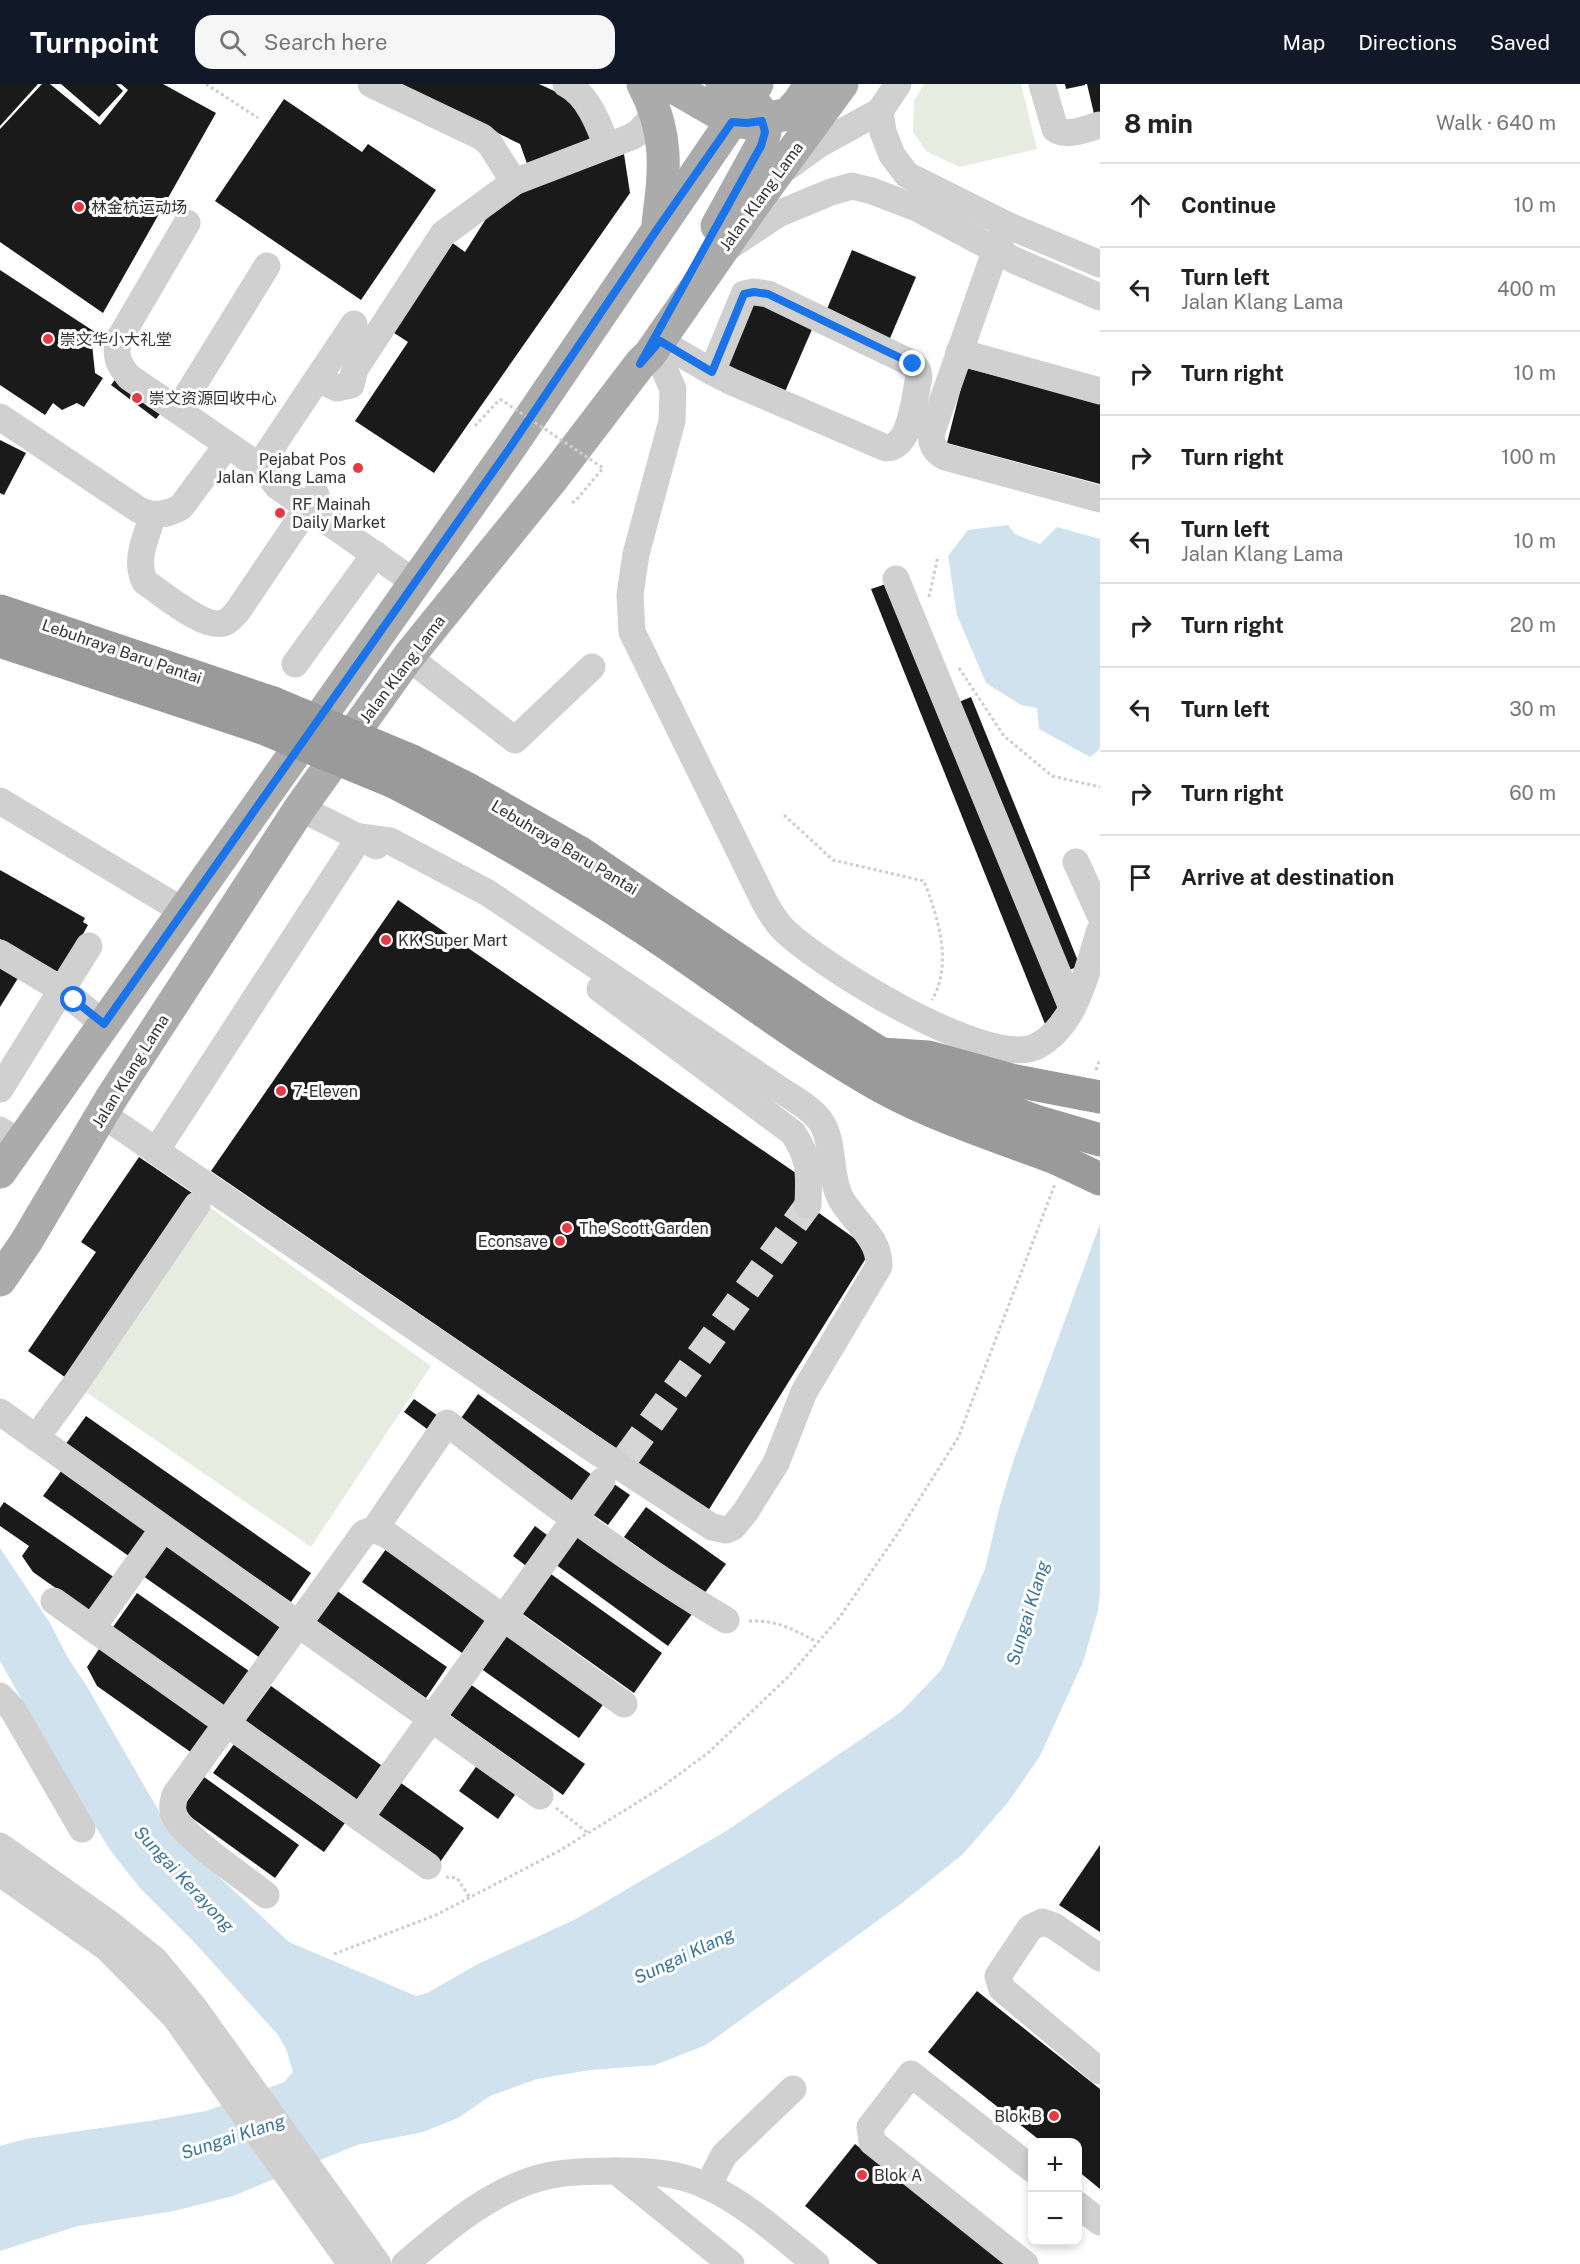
<!DOCTYPE html>
<html lang="en">
<head>
<meta charset="utf-8">
<style>
  body { margin:0; font-family:"Public Sans","Noto Sans SC",sans-serif; background:#f6f6f6; color:#222 }
  .controls { position:absolute; right:18px; bottom:18px; display:grid; overflow:hidden; border-radius:12px; box-shadow:0 3px 9px #0003 }
  .controls button { width:54px; height:54px; display:grid; place-items:center; padding:0; border:0; border-bottom:2px solid #e0e0e0; background:#fff; color:#222; font:30px sans-serif }
  .stop { position:absolute; width:18px; height:18px; margin:-14px; border:4px solid #1a73e8; border-radius:50%; background:#fff }
  .stop.end { background:#1a73e8; border-color:#fff; box-shadow:0 2px 6px #0008 }
  .list { margin:0; padding:0; list-style:none }
  h2 { display:flex; justify-content:space-between; align-items:center; height:78px; margin:0; padding:0 24px; font-size:26px }
  h2 small { font-size:20px; font-weight:400; color:#767676 }
  .list li { display:grid; grid-template-columns:39px 1fr auto; gap:18px; align-items:center; box-sizing:border-box; height:84px; padding:0 24px; border-top:2px solid #e0e0e0 }
  .list b { display:block; font-size:22px; white-space:nowrap }
  .list p { margin:0; font-size:20px; white-space:nowrap; color:#767676 }
  .list em { font-size:20px; font-style:normal; color:#767676 }
  .icon { flex:none; width:33px; height:33px; fill:none; stroke:currentColor; stroke-width:2; stroke-linecap:round; stroke-linejoin:round }
  .map { position:relative; flex:none; width:1100px; height:2180px; overflow:hidden }
  header { display:flex; align-items:center; gap:36px; box-sizing:border-box; height:84px; padding:0 30px; background:#111827; color:#fff }
  header strong { font-size:28px }
  nav { display:flex; gap:33px; margin-inline-start:auto; font-size:21px }
  .search { width:420px; height:54px; background:#f6f6f6; display:flex; align-items:center; gap:15px; box-sizing:border-box; padding:0 21px; border-radius:18px; color:#767676; font-size:22px }
  main { display:flex }
  aside { flex:1; background:#fff }
  .map>svg:first-child { display:block }
  .green { fill:#e6ecdf }
  .water { fill:#cfe2ee }
  .building { fill:#1a1a1a }
  .lines { fill:none; stroke-linecap:round; stroke-linejoin:round }
  .minor-tunnel { stroke:#d6d6d6; stroke-width:27; stroke-dasharray:27 14; stroke-linecap:butt }
  .path { stroke:#cdcdcd; stroke-width:3; stroke-dasharray:3 3; stroke-linecap:butt }
  .minor { stroke:#d0d0d0; stroke-width:27 }
  .major { stroke:#ababab; stroke-width:33 }
  .highway { stroke:#9a9a9a; stroke-width:33 }
  .path-bridge { stroke:#cdcdcd; stroke-width:3; stroke-dasharray:3 3; stroke-linecap:butt }
  .highway-bridge { stroke:#9a9a9a; stroke-width:33 }
  .route { stroke:#1a73e8; stroke-width:8 }
  .poi-dot { fill:#e63946; stroke:#fff; stroke-width:2 }
  .labels { text-anchor:middle; stroke-width:6; stroke-linejoin:round; paint-order:stroke }
  .street-label { font-size:16px; fill:#333; stroke:#fff }
  .poi-label { font-size:16px; fill:#333; stroke:#fff; text-anchor:start }
  .water-label { font-size:18px; font-style:italic; fill:#3f7597; stroke:#fff }
</style>
</head>
<body>
<header>
<strong>Turnpoint</strong>
<div class="search"><svg class="icon" aria-label="search" viewBox="0 0 24 24"><circle cx="10" cy="10" r="6"/><path d="M15 15l6 6"/></svg>Search here</div>
<nav><a>Map</a><a>Directions</a><a>Saved</a></nav>
</header>
<main>
<div class="map">
<svg width="1100" height="2180" viewBox="0 0 1100 2180">
  <rect width="100%" height="100%" fill="#fff"/>
  <g class="green">
    <polygon points="924,0 1021,0 1037,65 959,83 926,67 913,48 914,17"/>
    <polygon points="208,1122 431,1282 311,1463 83,1306"/>
  </g>
  <g class="water">
    <polygon points="1008,441 1015,450 1040,460 1057,443 1100,455 1100,665 1090,673 1039,645 1037,624 1021,621 986,599 957,531 948,472 968,446"/>
    <polygon points="1100,1140 1100,1509 1098,1527 1083,1578 1040,1672 1009,1717 963,1770 902,1819 706,1961 655,1981 590,1986 537,1995 490,2012 458,2034 423,2048 357,2061 233,2112 174,2127 78,2142 0,2167 0,2062 25,2055 149,2037 206,2027 284,1998 293,1988 286,1965 278,1951 194,1858 140,1804 110,1766 58,1680 0,1577 0,1464 50,1539 68,1574 86,1601 160,1729 191,1767 289,1858 416,1912 427,1909 478,1880 576,1835 726,1747 901,1628 942,1585 985,1485 1000,1421 1014,1375"/>
  </g>
  <g class="building">
    <polygon points="0,0 38,0 0,42"/>
    <polygon points="42,0 50,0 100,41 128,6 121,0 163,0 216,29 103,229 0,158 0,45"/>
    <polygon points="61,0 116,0 123,7 99,33"/>
    <polygon points="397,0 539,0 574,16 602,59 529,85 520,60"/>
    <polygon points="1065,0 1085,0 1085,1 1066,5"/>
    <polygon points="1087,0 1100,0 1100,29 1094,30"/>
    <polygon points="284,15 362,68 368,60 436,106 361,216 215,117"/>
    <polygon points="624,70 630,109 434,389 355,337 408,258 388,245 447,155 465,168 491,127 521,105"/>
    <polygon points="852,166 916,193 888,259 824,232"/>
    <polygon points="0,186 98,250 92,260 95,289 103,294 84,323 77,319 62,326 53,319 45,331 0,301"/>
    <polygon points="749,216 813,243 784,310 720,282"/>
    <polygon points="966,284 1100,319 1100,400 947,359"/>
    <polygon points="117,293 163,326 156,335 111,301"/>
    <polygon points="0,356 26,369 4,411 0,409"/>
    <polygon points="889,499 1062,933 1045,940 871,505"/>
    <polygon points="971,613 1080,882 1063,888 954,620"/>
    <polygon points="0,786 85,834 83,838 88,841 61,890 0,855"/>
    <polygon points="398,816 806,1096 795,1112 871,1166 708,1427 211,1087"/>
    <polygon points="0,879 20,891 0,923"/>
    <polygon points="139,1073 195,1111 69,1296 28,1267 96,1168 81,1158"/>
    <polygon points="478,1310 592,1391 570,1421 457,1340"/>
    <polygon points="414,1315 444,1336 434,1350 404,1328"/>
    <polygon points="86,1332 311,1489 291,1518 65,1361"/>
    <polygon points="64,1383 154,1445 133,1475 43,1412"/>
    <polygon points="614,1400 630,1411 608,1441 592,1430"/>
    <polygon points="4,1418 115,1494 91,1529 33,1488 22,1472 29,1462 0,1442 0,1424"/>
    <polygon points="646,1423 726,1480 704,1510 624,1453"/>
    <polygon points="535,1442 555,1457 533,1487 513,1472"/>
    <polygon points="578,1448 692,1530 668,1562 555,1480"/>
    <polygon points="169,1456 288,1541 263,1576 143,1492"/>
    <polygon points="389,1461 488,1532 462,1569 362,1498"/>
    <polygon points="548,1488 662,1569 634,1609 520,1528"/>
    <polygon points="333,1504 447,1583 426,1614 312,1534"/>
    <polygon points="137,1509 249,1587 223,1624 111,1546"/>
    <polygon points="508,1544 607,1615 579,1654 480,1584"/>
    <polygon points="103,1559 213,1638 192,1669 97,1602 87,1583"/>
    <polygon points="467,1598 585,1680 563,1711 446,1628"/>
    <polygon points="271,1602 381,1681 355,1718 244,1639"/>
    <polygon points="237,1656 347,1736 324,1768 213,1689"/>
    <polygon points="480,1677 519,1705 498,1735 459,1707"/>
    <polygon points="204,1693 299,1761 275,1794 181,1726"/>
    <polygon points="401,1699 464,1744 438,1781 375,1736"/>
    <polygon points="1100,1761 1100,1848 1059,1821"/>
    <polygon points="977,1907 1100,2005 1100,2105 1078,2087 1077,2058 1042,2058 928,1968"/>
    <polygon points="855,2060 1005,2180 878,2180 805,2122"/>
  </g>
  <g class="lines">
    <polyline class="minor-tunnel" points="627,1372 808,1121"/>
    <g class="path">
      <polyline points="206,0 258,34"/>
      <polyline points="475,342 500,315"/>
      <polyline points="572,419 578,414 603,384"/>
      <polyline points="929,513 938,472"/>
      <polyline points="959,584 1004,652 1052,692 1100,703"/>
      <path d="M784 731 833 776 924 797C938 833 953 880 932 916"/>
      <polyline points="1096,986 1100,975"/>
      <path d="M749 1537C777 1536 793 1545 817 1558"/>
      <polyline points="556,1724 588,1749"/>
      <polyline points="446,1793 457,1794 470,1814"/>
      <polyline points="334,1870 436,1831 559,1767 659,1705 708,1669 787,1594 839,1534 896,1452 958,1354 1055,1100"/>
    </g>
    <g class="minor">
      <polyline points="371,0 482,53 490,60 514,98"/>
      <path d="M566 0C588 11 599 41 607 62"/>
      <polyline points="898,0 880,27 883,48 892,71 907,91 1007,141 1100,180"/>
      <path d="M1042 0 1055 45C1067 54 1087 44 1100 41"/>
      <polyline points="789,82 818,61 880,27"/>
      <path d="M187 139 118 257C115 273 119 281 129 293L266 387 277 402 414 498"/>
      <path d="M1007 141 996 165 932 347C930 360 934 367 945 373L1100 415"/>
      <polyline points="727,164 778,130 831,108 852,102 872,107 919,125 1016,177 1100,213"/>
      <path d="M660 257C683 271 705 285 730 297L886 364C912 363 914 314 919 293L918 287 913 280 768 210 754 208 744 210 712 288"/>
      <polyline points="959,268 1100,307"/>
      <path d="M650 270 664 285 673 305 672 337 636 470 630 511 632 548 765 819C770 828 776 838 783 845 819 881 989 987 1037 962 1077 941 1087 885 1100 846"/>
      <polyline points="318,295 337,304 351,301 355,285 443,150 514,98 631,53 639,48 656,29"/>
      <polyline points="178,326 267,182"/>
      <path d="M0 333 139 426C155 433 166 431 181 423L227 361"/>
      <polyline points="259,382 354,240"/>
      <path d="M153 431C146 453 134 477 145 498 162 509 207 548 226 538 230 536 234 531 237 528L316 411"/>
      <polyline points="896,495 1072,924"/>
      <polyline points="408,573 515,656 592,583"/>
      <polyline points="295,580 375,470"/>
      <polyline points="0,717 183,827"/>
      <polyline points="300,724 376,762"/>
      <polyline points="1076,778 1100,831"/>
      <polyline points="0,869 62,906 104,940"/>
      <path d="M600 905 793 1049C811 1077 809 1088 808 1121"/>
      <polyline points="0,1005 89,862"/>
      <path d="M102 1030 587 1361 712 1443 726 1446 733 1443 746 1427 776 1379 804 1308 879 1182C880 1154 854 1138 841 1115 830 1096 834 1064 824 1043 817 1027 794 1015 779 1005L488 809 390 757 360 753"/>
      <polyline points="0,1046 20,1059"/>
      <polyline points="156,1067 360,753"/>
      <polyline points="0,1328 540,1712"/>
      <polyline points="36,1354 74,1302 197,1121"/>
      <path d="M374 1446 447 1339C537 1408 628 1478 726 1536"/>
      <polyline points="54,1517 428,1782"/>
      <polyline points="92,1544 163,1445"/>
      <polyline points="0,1612 13,1626 82,1745"/>
      <polyline points="360,1734 602,1397"/>
      <polyline points="0,1762 110,1840 155,1876 193,1922 378,2180"/>
      <polyline points="0,1789 107,1864 175,1933 351,2180"/>
      <path d="M266 1811C241 1791 196 1762 178 1738 171 1729 172 1721 175 1711L364 1449 374 1446 386 1450 624 1620"/>
      <polyline points="1100,1874 1054,1842 1042,1838 1030,1844 998,1892 1002,1905 1100,1987"/>
      <polyline points="616,2087 731,2180"/>
      <polyline points="708,2102 724,2071 793,2005"/>
      <polyline points="1078,2121 1100,2138"/>
      <path d="M405 2180C446 2145 493 2104 547 2092 570 2087 596 2087 620 2087 651 2087 680 2089 709 2103 748 2121 782 2153 816 2180"/>
      <polyline points="1025,2180 872,2058 870,2043 911,1990 1032,2085"/>
    </g>
    <g class="major">
      <path d="M643 0C669 50 665 85 658 139"/>
      <polyline points="668,0 732,37 747,39 788,30 799,18 810,0"/>
      <polyline points="717,142 761,62 765,48 758,24 722,0"/>
      <polyline points="0,1088 509,365 757,0"/>
      <polyline points="0,1196 26,1158 112,1013 300,724 408,573 553,394 640,280 650,270 752,123 842,0"/>
    </g>
    <g class="highway">
      <polyline points="0,527 273,619"/>
      <polyline points="0,557 260,643"/>
      <polyline points="412,677 468,705 579,768 818,930 881,970 970,1012 1032,1036"/>
      <path d="M394 698C482 743 566 793 648 847 726 899 800 957 882 1003 937 1033 999 1053 1058 1075"/>
    </g>
    <polyline class="path-bridge" points="500,315 603,384"/>
    <g class="highway-bridge">
      <polyline points="273,619 412,677"/>
      <polyline points="260,643 394,698"/>
      <polyline points="881,970 928,973 1011,996 1100,1013"/>
      <polyline points="1032,1036 1100,1056"/>
      <polyline points="1058,1075 1100,1095"/>
    </g>
  </g>
  <g class="lines">
    <polyline class="route" points="74,916 104,940 509,365 658,144 732,38 747,39 762,37 765,48 761,62 640,280 660,257 712,288 744,210 754,208 768,210 913,280"/>
  </g>
  <g class="poi-dot">
    <circle cx="79" cy="123" r="6"/>
    <circle cx="48" cy="255" r="6"/>
    <circle cx="137" cy="314" r="6"/>
    <circle cx="358" cy="384" r="6"/>
    <circle cx="280" cy="429" r="6"/>
    <circle cx="386" cy="856" r="6"/>
    <circle cx="281" cy="1007" r="6"/>
    <circle cx="567" cy="1144" r="6"/>
    <circle cx="560" cy="1157" r="6"/>
    <circle cx="1054" cy="2032" r="6"/>
    <circle cx="862" cy="2091" r="6"/>
  </g>
  <g class="labels">
    <g class="street-label">
      <text transform="translate(761 112) rotate(-54)" y="6">Jalan Klang Lama</text>
      <text transform="translate(122 567) rotate(19)" y="6">Lebuhraya Baru Pantai</text>
      <text transform="translate(402 585) rotate(-53)" y="6">Jalan Klang Lama</text>
      <text transform="translate(565 763) rotate(31)" y="6">Lebuhraya Baru Pantai</text>
      <text transform="translate(130 987) rotate(-58)" y="6">Jalan Klang Lama</text>
    </g>
    <g class="poi-label">
      <text x="91" y="129">林金杭运动场</text>
      <text x="60" y="261">崇文华小大礼堂</text>
      <text x="149" y="320">崇文资源回收中心</text>
      <text x="346" y="381" text-anchor="end">Pejabat Pos<tspan x="346" dy="18">Jalan Klang Lama</tspan></text>
      <text x="292" y="426">RF Mainah<tspan x="292" dy="18">Daily Market</tspan></text>
      <text x="398" y="862">KK Super Mart</text>
      <text x="293" y="1013">7-Eleven</text>
      <text x="579" y="1150">The Scott Garden</text>
      <text x="548" y="1163" text-anchor="end">Econsave</text>
      <text x="1042" y="2038" text-anchor="end">Blok B</text>
      <text x="874" y="2097">Blok A</text>
    </g>
    <g class="water-label">
      <text transform="translate(1028 1529) rotate(-73)" y="6">Sungai Klang</text>
      <text transform="translate(184 1795) rotate(47)" y="6">Sungai Kerayong</text>
      <text transform="translate(684 1872) rotate(-25)" y="6">Sungai Klang</text>
      <text transform="translate(233 2053) rotate(-18)" y="6">Sungai Klang</text>
    </g>
  </g>
</svg>
<div class="controls">
<button>+</button>
<button>−</button>
</div>
<div class="stop" style="left:74px;top:916px"></div>
<div class="stop end" style="left:913px;top:280px"></div>
</div>
<aside>
<h2>8 min<small>Walk · 640 m</small></h2>
<ul class="list">
<li><svg class="icon" aria-label="ahead" viewBox="0 0 24 24"><path d="M12 20V5M6 11l6-6 6 6"/></svg><div><b>Continue</b></div><em>10 m</em></li>
<li><svg class="icon" aria-label="left" viewBox="0 0 24 24"><path d="M17 20v-9H6M10 6l-5 5 5 5"/></svg><div><b>Turn left</b><p>Jalan Klang Lama</p></div><em>400 m</em></li>
<li><svg class="icon" aria-label="right" viewBox="0 0 24 24"><path d="M7 20v-9h11M14 6l5 5-5 5"/></svg><div><b>Turn right</b></div><em>10 m</em></li>
<li><svg class="icon" aria-label="right" viewBox="0 0 24 24"><path d="M7 20v-9h11M14 6l5 5-5 5"/></svg><div><b>Turn right</b></div><em>100 m</em></li>
<li><svg class="icon" aria-label="left" viewBox="0 0 24 24"><path d="M17 20v-9H6M10 6l-5 5 5 5"/></svg><div><b>Turn left</b><p>Jalan Klang Lama</p></div><em>10 m</em></li>
<li><svg class="icon" aria-label="right" viewBox="0 0 24 24"><path d="M7 20v-9h11M14 6l5 5-5 5"/></svg><div><b>Turn right</b></div><em>20 m</em></li>
<li><svg class="icon" aria-label="left" viewBox="0 0 24 24"><path d="M17 20v-9H6M10 6l-5 5 5 5"/></svg><div><b>Turn left</b></div><em>30 m</em></li>
<li><svg class="icon" aria-label="right" viewBox="0 0 24 24"><path d="M7 20v-9h11M14 6l5 5-5 5"/></svg><div><b>Turn right</b></div><em>60 m</em></li>
<li><svg class="icon" aria-label="arrive" viewBox="0 0 24 24"><path d="M6 21V4h12l-3 4 3 4H6"/></svg><div><b>Arrive at destination</b></div></li>
</ul>
</aside>
</main>
</body>
</html>
